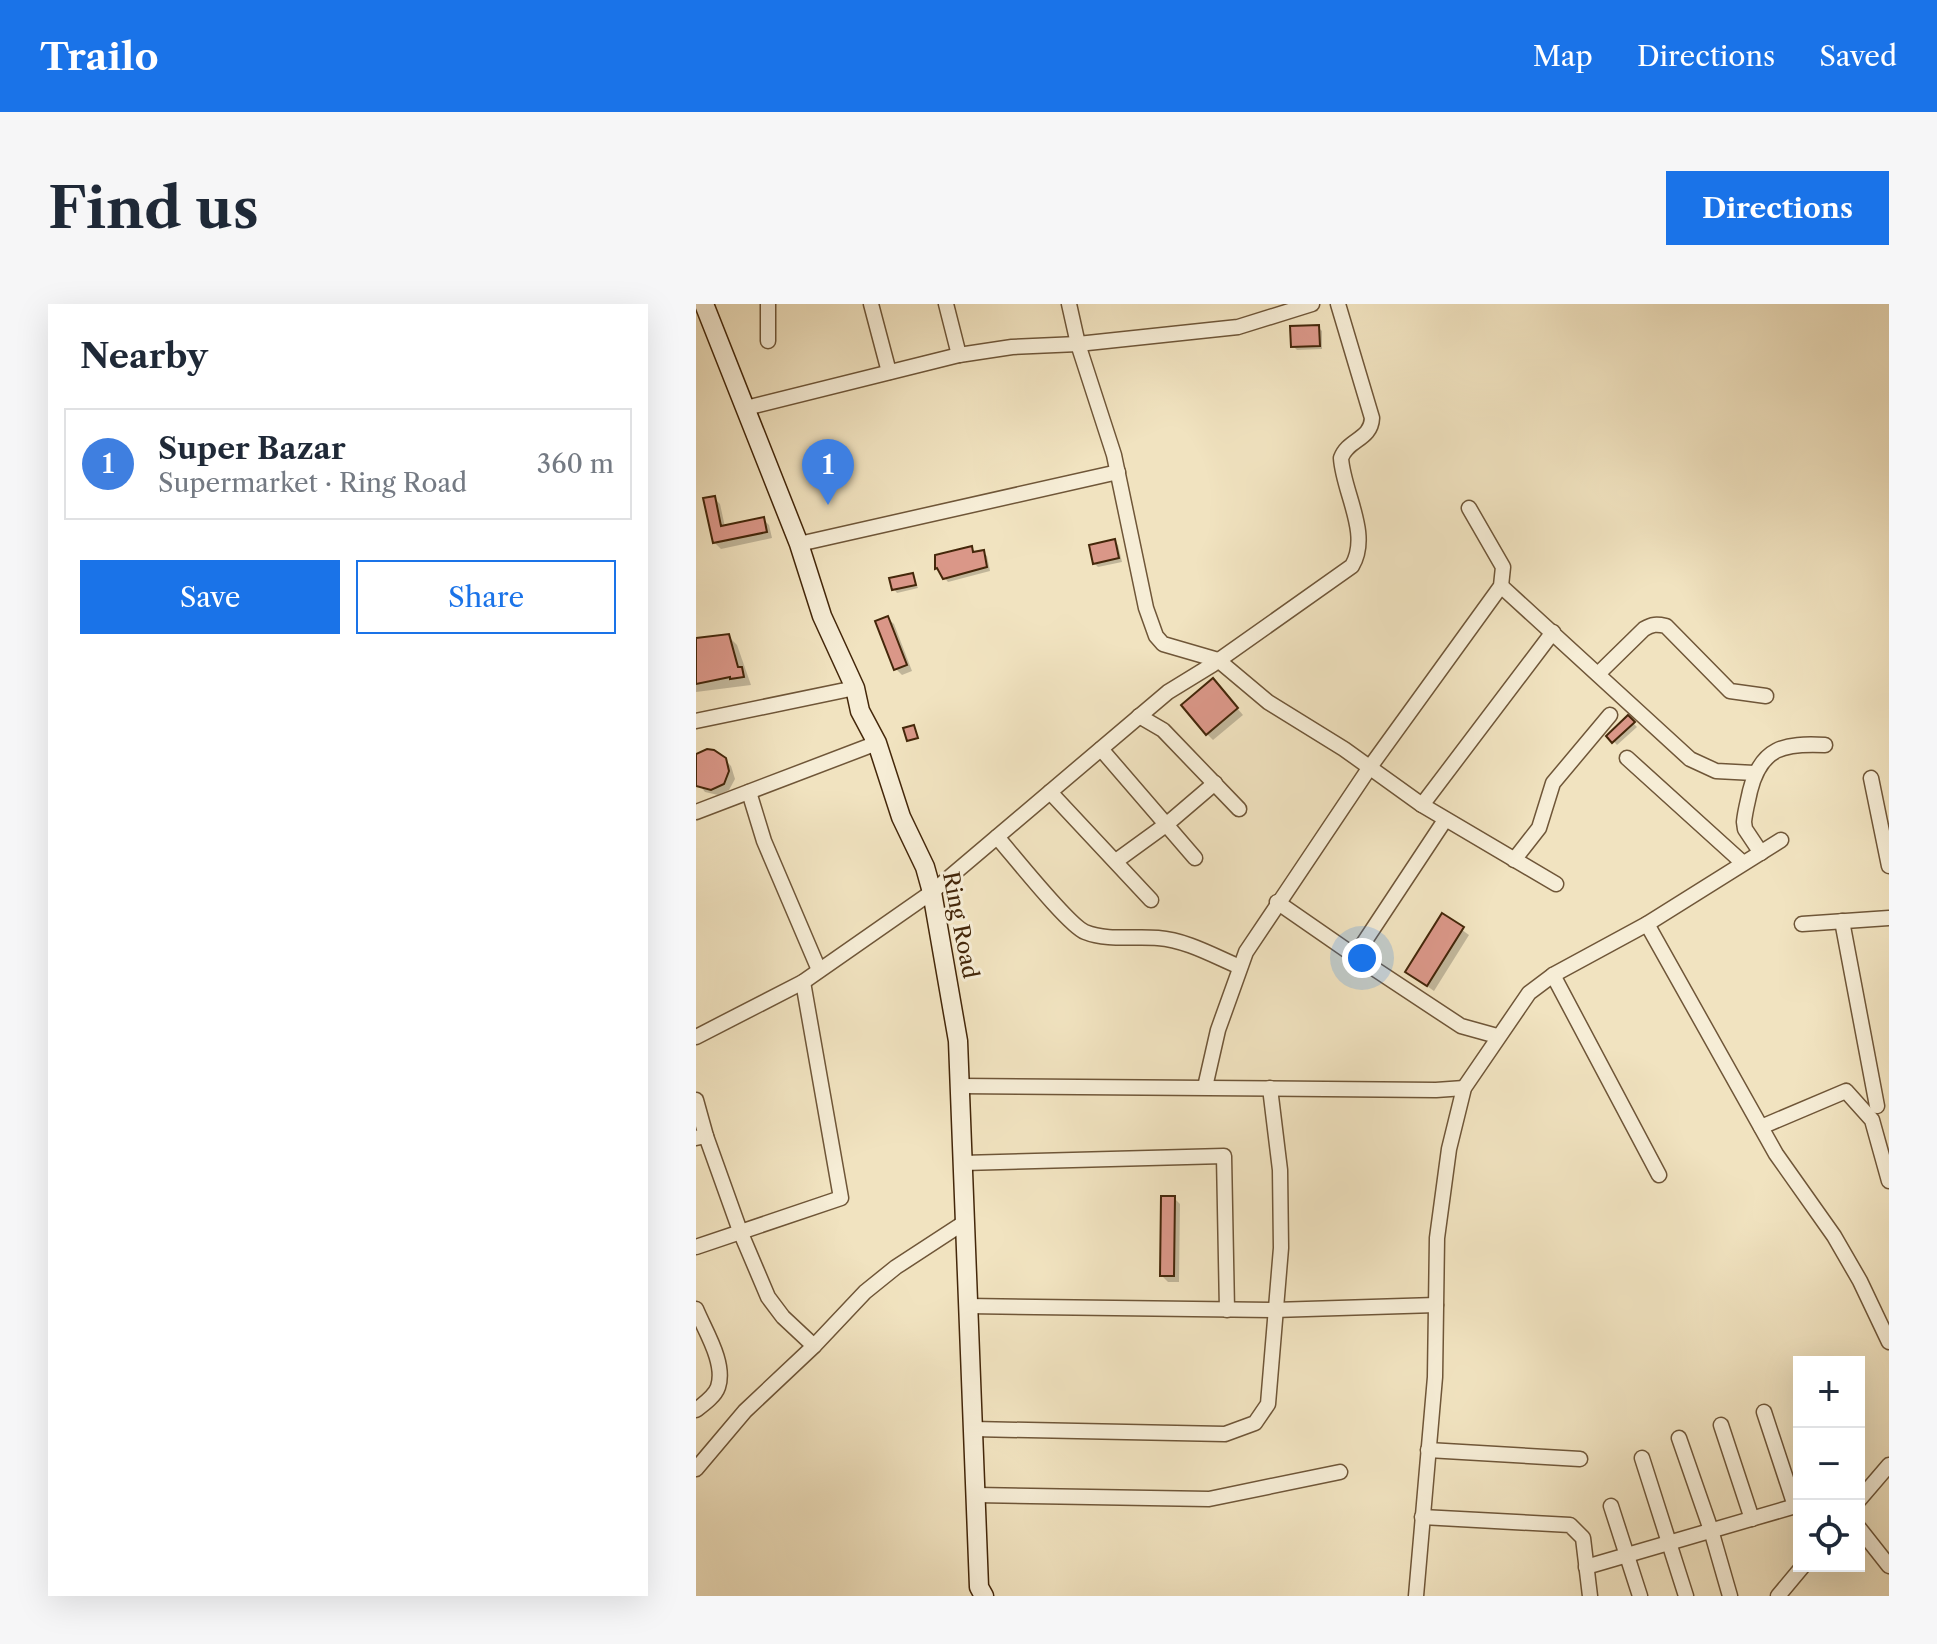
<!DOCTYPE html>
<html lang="en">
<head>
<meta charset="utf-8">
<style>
  body { margin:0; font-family:"Libre Caslon Text",serif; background:#f6f6f7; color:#1f2937 }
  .controls { position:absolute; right:24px; bottom:24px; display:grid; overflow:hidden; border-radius:0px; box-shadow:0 8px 32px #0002 }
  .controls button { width:72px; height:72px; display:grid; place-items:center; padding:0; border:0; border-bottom:2px solid #e0e1e3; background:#fff; color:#1f2937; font:40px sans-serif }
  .you { position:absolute; left:666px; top:654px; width:28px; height:28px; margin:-20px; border:6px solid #fff; border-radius:50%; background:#1a73e8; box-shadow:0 0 0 12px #1a73e833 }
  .badge { display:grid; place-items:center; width:52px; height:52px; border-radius:50%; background:#1a73e8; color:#fff; font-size:26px; font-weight:700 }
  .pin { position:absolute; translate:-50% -66px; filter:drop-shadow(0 2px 4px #0008) }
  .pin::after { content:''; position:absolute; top:42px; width:28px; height:24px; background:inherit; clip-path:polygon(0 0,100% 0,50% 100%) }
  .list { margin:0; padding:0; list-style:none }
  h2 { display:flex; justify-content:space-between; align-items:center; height:104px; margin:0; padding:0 32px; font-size:34px }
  h2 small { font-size:26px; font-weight:400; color:#747a83 }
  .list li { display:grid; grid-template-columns:52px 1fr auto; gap:24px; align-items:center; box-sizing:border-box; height:112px; margin:0 16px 16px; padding:0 16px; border:2px solid #e0e1e3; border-radius:0px }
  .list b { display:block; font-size:30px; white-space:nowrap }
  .list p { margin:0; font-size:26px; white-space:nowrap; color:#747a83 }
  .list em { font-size:26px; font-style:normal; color:#747a83 }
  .actions { display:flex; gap:16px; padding:24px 32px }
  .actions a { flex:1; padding:18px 0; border:2px solid #1a73e8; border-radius:0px; text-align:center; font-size:28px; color:#1a73e8 }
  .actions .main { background:#1a73e8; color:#fff }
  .icon { flex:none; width:44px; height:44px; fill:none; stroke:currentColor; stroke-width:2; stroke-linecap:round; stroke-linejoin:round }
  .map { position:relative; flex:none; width:1193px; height:1292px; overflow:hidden; border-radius:0px }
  header { display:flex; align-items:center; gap:48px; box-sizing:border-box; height:112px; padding:0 40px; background:#1a73e8; color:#fff }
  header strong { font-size:38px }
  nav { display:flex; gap:44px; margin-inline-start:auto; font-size:28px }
  .intro { display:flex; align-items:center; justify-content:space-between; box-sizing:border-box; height:192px; padding:0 48px }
  h1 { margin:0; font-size:56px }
  .button { padding:20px 36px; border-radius:0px; background:#1a73e8; color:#fff; font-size:28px; font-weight:700 }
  main { display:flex; gap:48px; padding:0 48px }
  aside { flex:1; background:#fff; border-radius:0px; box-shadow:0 8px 32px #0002 }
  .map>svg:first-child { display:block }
  .shadow { fill:#0003 }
  .building { fill:#da9788; stroke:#44270a; stroke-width:2 }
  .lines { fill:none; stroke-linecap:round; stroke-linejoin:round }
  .minor-casing { stroke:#6f5638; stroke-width:17 }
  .secondary-casing { stroke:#44270a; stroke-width:21 }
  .minor { stroke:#f6edd6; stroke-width:14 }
  .secondary { stroke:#f6edd6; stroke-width:18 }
  .labels { text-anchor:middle; stroke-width:6; stroke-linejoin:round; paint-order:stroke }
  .street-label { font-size:22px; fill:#44270a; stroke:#f6edd6 }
</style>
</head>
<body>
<header>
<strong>Trailo</strong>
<nav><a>Map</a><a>Directions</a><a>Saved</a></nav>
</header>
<div class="intro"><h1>Find us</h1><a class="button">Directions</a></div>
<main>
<aside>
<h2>Nearby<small></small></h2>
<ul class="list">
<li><span class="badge" style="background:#3f7fe0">1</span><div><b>Super Bazar</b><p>Supermarket · Ring Road</p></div><em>360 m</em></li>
</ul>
<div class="actions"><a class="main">Save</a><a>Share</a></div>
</aside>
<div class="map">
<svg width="1193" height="1292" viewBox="0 0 1193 1292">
  <rect width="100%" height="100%" fill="#f1e3c0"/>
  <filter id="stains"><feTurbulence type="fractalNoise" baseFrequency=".0025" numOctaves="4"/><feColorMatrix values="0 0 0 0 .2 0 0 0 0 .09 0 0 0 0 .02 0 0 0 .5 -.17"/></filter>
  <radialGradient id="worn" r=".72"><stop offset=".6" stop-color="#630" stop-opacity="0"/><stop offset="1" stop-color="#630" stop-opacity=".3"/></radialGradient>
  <g class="shadow">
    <polygon points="622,23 626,27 626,45 601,46 597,42"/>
    <polygon points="18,194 24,200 29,223 67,215 73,221 76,234 25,245 18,238"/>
    <polygon points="419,238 422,241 426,258 402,263 398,259"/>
    <polygon points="275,244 279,250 287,248 291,252 294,267 252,278 241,264"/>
    <polygon points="216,271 222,284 201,289 198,285"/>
    <polygon points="191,314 198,320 216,367 206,371 200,365"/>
    <polygon points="32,332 41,341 55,381 0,388 0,336"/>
    <polygon points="523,383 547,411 517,436 511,430"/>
    <polygon points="932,414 941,423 921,441 913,432"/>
    <polygon points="0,454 29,456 35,462 39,475 33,486 22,491 9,488 0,477"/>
    <polygon points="747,612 773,631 738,687 711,668"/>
    <polygon points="478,894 484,900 483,978 472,978 466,972"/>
  </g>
  <g class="building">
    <polygon points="623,21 624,42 595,43 594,22"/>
    <polygon points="19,192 25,222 68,213 71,228 17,239 7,194"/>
    <polygon points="419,235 423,254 397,260 393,241"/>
    <polygon points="276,242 277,248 288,246 291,263 247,275 241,264 239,265 239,251"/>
    <polygon points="217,269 220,281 196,286 193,274"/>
    <polygon points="192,312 211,361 198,366 179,317"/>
    <polygon points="33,330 42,363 46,363 48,373 34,375 34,373 0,380 0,334"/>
    <polygon points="517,374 542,404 510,431 485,401"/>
    <polygon points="932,411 939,418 916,439 910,432"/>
    <polygon points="218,421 222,434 211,437 207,424"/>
    <polygon points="11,445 18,446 30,454 33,467 28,480 15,486 0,482 0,450"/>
    <polygon points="746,609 768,623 731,682 709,668"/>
    <polygon points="465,892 479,892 478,972 464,972"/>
  </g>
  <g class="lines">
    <defs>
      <g id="minor">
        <polyline points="175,0 193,68"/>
        <polyline points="250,0 263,51"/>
        <polyline points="373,0 382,40 418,151 450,304 460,332 467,340 522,356 572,398 648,445 726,501 860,580"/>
        <polyline points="72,37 72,0"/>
        <polyline points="50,104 263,51 316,43 382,40 542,23 616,0"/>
        <polyline points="103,240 422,168"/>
        <polyline points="805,282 994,455 1020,467 1058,469"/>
        <path d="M902 370 948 325C956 320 961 320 970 322L1034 387 1070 392"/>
        <polyline points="443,412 467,426 543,505"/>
        <polyline points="0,417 159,384"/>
        <polyline points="405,445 499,554"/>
        <polyline points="931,454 1047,559"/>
        <polyline points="1175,474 1193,562"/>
        <polyline points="53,488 68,537 123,666"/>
        <polyline points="354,488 455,596"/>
        <polyline points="726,501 857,328"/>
        <polyline points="0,508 181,439"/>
        <path d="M301 533C317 551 372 621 389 628 411 637 439 632 462 634 490 636 518 652 544 663"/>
        <path d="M1065 549 1049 525 1048 518C1049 507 1052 497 1054 487 1065 443 1088 439 1129 441"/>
        <polyline points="818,556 843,524 857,479 914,411"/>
        <polyline points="420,557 471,520 519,479"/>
        <polyline points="581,598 659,652 749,516"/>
        <polyline points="1146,617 1181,802"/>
        <polyline points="951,620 1080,850 1138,932 1164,977 1193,1038"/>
        <polyline points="1106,620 1193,614"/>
        <polyline points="659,652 765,722 801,732"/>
        <polyline points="857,671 963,871"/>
        <path d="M0 733 107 678 236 588 472 388 516 361 656 262C675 230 647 188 645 154 652 135 675 136 676 114L642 0"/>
        <polyline points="264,782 740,786 768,784"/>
        <polyline points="509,783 522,726 550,648 674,463 805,282 807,263 773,204"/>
        <polyline points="0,796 10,832"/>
        <polyline points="1065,823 1150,787 1176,816 1193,877"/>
        <polyline points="0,834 10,832 44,927 72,993 87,1013 118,1042"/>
        <polyline points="267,859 528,852 531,1006"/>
        <polyline points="0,943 145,894 107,678"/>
        <polyline points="272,1002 578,1006 740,1001"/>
        <path d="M0 1005C9 1027 30 1059 22 1083 19 1092 8 1100 0 1106"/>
        <polyline points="1068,1108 1099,1202"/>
        <polyline points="1025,1121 1056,1215"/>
        <polyline points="277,1125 529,1130 559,1119 572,1100 585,944 584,866 574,784"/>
        <polyline points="983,1134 1015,1226 1034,1292"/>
        <polyline points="732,1146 884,1155"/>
        <polyline points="946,1154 990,1292"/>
        <polyline points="0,1165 49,1107 118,1042 169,988 200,963 269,918"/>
        <polyline points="280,1191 513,1195 644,1168"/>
        <polyline points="1163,1196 1193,1161"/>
        <polyline points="915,1202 944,1292"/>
        <polyline points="726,1213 874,1221 887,1234 894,1292"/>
        <polyline points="1163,1224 1193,1262"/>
        <polyline points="890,1263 1103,1201"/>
        <polyline points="720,1292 739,1073 741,934 753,845 768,784 833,689 857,671 951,620 1085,536"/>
        <polyline points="1082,1292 1107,1262"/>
      </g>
      <polyline id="secondary" points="8,0 103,240 126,312 159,384 164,407 181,439 205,513 229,563 236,588 262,737 283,1283 288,1292"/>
    </defs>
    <use href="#minor" class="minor-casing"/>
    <use href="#secondary" class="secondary-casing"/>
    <use href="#minor" class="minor"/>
    <use href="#secondary" class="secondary"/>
  </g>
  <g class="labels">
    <g class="street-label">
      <text transform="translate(265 621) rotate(79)" y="8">Ring Road</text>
    </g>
  </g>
  <rect width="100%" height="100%" filter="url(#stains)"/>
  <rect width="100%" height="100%" fill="url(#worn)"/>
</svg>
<div class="controls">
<button>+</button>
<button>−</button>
<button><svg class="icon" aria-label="locate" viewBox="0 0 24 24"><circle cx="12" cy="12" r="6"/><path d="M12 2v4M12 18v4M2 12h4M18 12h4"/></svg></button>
</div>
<div class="you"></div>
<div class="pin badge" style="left:132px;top:201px;background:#3f7fe0">1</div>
</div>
</main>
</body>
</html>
